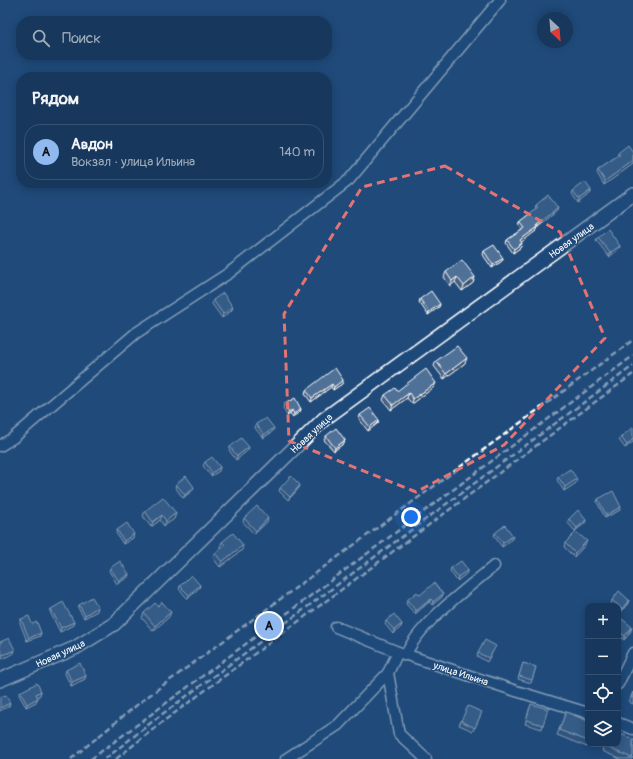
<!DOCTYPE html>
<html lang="ru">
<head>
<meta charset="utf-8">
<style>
  body { margin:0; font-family:Pangolin,sans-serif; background:#244365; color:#f1f3f6 }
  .controls { position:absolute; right:12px; bottom:12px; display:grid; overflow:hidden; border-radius:8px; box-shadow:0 2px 10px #0003 }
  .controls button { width:36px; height:36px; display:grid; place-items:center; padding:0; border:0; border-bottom:1px solid #365272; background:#17385c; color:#f1f3f6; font:20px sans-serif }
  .compass { position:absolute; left:537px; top:12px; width:36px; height:36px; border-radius:50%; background:#17385c; box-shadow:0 2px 10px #0003; rotate:154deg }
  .you { position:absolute; left:411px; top:517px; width:14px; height:14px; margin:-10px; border:3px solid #fff; border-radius:50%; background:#1a73e8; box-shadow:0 0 0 6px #1a73e833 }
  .badge { display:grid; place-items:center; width:26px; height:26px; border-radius:50%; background:#90b9f0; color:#111; font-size:13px; font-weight:700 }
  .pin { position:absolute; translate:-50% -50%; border:2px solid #fff; box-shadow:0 1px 4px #0006 }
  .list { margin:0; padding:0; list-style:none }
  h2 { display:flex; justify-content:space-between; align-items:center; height:52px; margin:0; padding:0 16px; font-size:17px }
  h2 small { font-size:13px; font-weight:400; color:#9eacbb }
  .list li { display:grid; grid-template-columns:26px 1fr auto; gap:12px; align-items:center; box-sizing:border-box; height:56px; margin:0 8px 8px; padding:0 8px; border:1px solid #365272; border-radius:16px }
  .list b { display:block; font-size:15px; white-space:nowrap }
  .list p { margin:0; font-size:13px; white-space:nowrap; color:#9eacbb }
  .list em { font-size:13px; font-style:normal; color:#9eacbb }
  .icon { flex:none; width:22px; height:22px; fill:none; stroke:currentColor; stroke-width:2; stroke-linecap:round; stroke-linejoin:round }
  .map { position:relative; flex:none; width:633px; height:759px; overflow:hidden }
  .search { position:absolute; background:#17385c; box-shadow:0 2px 10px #0003; left:16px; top:16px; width:316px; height:44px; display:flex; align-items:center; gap:10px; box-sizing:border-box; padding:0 14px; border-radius:16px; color:#9eacbb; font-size:15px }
  .panel { position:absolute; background:#17385c; box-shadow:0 2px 10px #0003; left:16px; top:72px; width:316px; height:116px; border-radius:16px }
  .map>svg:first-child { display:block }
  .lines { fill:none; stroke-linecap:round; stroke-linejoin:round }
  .minor-casing { stroke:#fff; stroke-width:13 }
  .tertiary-casing { stroke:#fff; stroke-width:16 }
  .minor { stroke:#1f4a7a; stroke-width:10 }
  .tertiary { stroke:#1f4a7a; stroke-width:13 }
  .rail { stroke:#fff; stroke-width:2.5; stroke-dasharray:6 3; stroke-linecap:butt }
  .wall { fill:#456182; stroke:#fff }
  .shaded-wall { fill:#384f6a; stroke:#fff }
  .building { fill:#507197; stroke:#fff }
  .marked { fill:none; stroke:#e47373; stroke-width:3; stroke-dasharray:8 5; stroke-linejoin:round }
  .labels { text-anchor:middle; stroke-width:3; stroke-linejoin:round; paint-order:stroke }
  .street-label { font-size:10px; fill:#fff; stroke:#1f4a7a }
</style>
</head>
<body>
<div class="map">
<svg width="633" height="759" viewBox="0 0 633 759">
  <rect width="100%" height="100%" fill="#1f4a7a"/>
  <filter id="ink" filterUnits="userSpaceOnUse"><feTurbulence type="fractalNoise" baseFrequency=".025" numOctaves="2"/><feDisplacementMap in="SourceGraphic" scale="8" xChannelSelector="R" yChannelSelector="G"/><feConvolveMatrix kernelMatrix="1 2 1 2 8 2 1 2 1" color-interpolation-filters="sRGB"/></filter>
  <g filter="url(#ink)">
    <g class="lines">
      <defs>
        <g id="minor">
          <polyline points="0,446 13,438 136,333 229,273 349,180 500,0"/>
          <polyline points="336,627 398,652 516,691 588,713"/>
          <polyline points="398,652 388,673 399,734 426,759"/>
          <path d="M406 655C418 624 468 588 494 566"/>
          <polyline points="618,684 633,653"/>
          <polyline points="618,723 633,729"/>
          <polyline points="286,759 338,725 388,673"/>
        </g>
        <polyline id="tertiary" points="0,680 75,648 114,624 324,419 633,194"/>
      </defs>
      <use href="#minor" class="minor-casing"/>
      <use href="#tertiary" class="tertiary-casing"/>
      <use href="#minor" class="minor"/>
      <use href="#tertiary" class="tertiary"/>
      <g class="rail">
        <polyline points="71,759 143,700 633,340"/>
        <polyline points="91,759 633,356"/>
        <polyline points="105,759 157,718 633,366"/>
        <polyline points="116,759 161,723 633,374"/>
      </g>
    </g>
    <g class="wall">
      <polygon points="633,152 633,164 604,185 597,173 598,170 617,157 618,153"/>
      <polygon points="591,190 590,193 578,203 572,194 573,191"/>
      <polygon points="536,205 557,211 538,227 537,230 521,242 521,247 513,253 506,243 507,240 522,230 519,225 520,222 536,210 535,208"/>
      <polygon points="598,237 620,246 619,249 609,257 596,240"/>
      <polygon points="484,251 503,258 502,261 492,268 483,255"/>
      <polygon points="446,272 475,277 473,283 462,291 455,282 450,286 444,277"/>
      <polygon points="420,299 440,304 439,307 428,315 419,302"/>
      <polygon points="213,300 232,310 222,318 212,304"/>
      <polygon points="436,361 465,363 444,379 434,366"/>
      <polygon points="343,380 342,384 333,390 331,387 311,402 305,394 306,390"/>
      <polygon points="434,387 412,404 407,398 391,410 383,400 385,395 397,391"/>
      <polygon points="284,404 301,409 300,412 292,417 290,414 287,416 283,408"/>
      <polygon points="360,415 379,420 378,423 368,431 359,419"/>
      <polygon points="256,424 274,428 272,432 263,438 255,428"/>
      <polygon points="326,436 345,440 344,443 334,451 324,440"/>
      <polygon points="621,437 633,442 625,448 619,440"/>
      <polygon points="230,447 248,450 236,460 229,450"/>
      <polygon points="205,462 220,467 219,471 211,476 203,466"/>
      <polygon points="558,477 576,483 564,491 557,480"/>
      <polygon points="176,484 193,490 183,498 175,487"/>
      <polygon points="300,485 299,488 288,500 279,491 280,488"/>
      <polygon points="598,499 620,510 605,518 597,502"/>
      <polygon points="145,511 176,513 174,519 164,526 160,520 151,527 143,516"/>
      <polygon points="244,518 267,522 254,534 243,522"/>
      <polygon points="569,519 586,520 585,523 575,531 567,522"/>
      <polygon points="117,530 133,538 123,544 116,533"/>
      <polygon points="495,533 512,539 502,547 494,536"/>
      <polygon points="222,542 242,550 220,567 213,558 215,553 221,548 220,547"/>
      <polygon points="565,543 585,545 574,557 564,547"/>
      <polygon points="110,568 129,574 128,577 117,584 109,571"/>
      <polygon points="451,568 466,574 457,581 450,571"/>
      <polygon points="200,585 199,588 188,599 179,589 180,586"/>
      <polygon points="420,595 442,597 432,605 429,602 415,614 406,604 407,600"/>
      <polygon points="612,600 629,600 628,603 621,612 618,610 618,606 613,606 611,604"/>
      <polygon points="79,605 97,611 84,618 78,608"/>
      <polygon points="51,609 74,622 73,625 60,632 50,612"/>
      <polygon points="144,613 169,617 153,631 142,618"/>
      <polygon points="21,619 32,624 41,633 40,636 27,641 20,623"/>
      <polygon points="386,621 402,624 401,627 393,634 385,624"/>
      <polygon points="618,624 631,631 624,640 618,635"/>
      <polygon points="0,642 15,650 14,653 2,659 0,655"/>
      <polygon points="494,649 487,662 477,656 478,653"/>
      <polygon points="523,663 536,667 531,683 518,679"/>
      <polygon points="66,670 85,679 71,686 65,674"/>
      <polygon points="41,691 40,695 37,697 36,702 26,707 19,695 20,692"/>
      <polygon points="633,692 633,704 629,702"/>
      <polygon points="530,707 543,725 542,729 525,724"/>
      <polygon points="566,712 588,721 588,744 587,747 557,735"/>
      <polygon points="480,716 473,731 459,725 461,721"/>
      <polygon points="633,739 633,756 632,759 620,759 602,751 604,744"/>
    </g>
    <g class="shaded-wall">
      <polygon points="633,161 633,164 604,185 605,181"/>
      <polygon points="591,190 590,193 578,203 579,199"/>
      <polygon points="558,208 557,211 535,229 537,225"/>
      <polygon points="538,227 537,230 519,244 520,240"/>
      <polygon points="522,243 521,247 513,253 514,249"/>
      <polygon points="620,246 619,249 609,257 610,253"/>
      <polygon points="503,258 502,261 492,268 493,265"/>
      <polygon points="457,277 455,282 450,286 452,281"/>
      <polygon points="475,277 473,283 462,291 464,286"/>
      <polygon points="440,304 439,307 428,315 429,312"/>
      <polygon points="233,307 232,310 222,318 223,314"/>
      <polygon points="467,358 465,363 444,379 446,374"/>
      <polygon points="343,380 342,384 333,390 334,387"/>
      <polygon points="436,383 434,387 412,404 413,399"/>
      <polygon points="332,384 331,387 311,402 312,398"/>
      <polygon points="409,393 407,398 391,410 393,405"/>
      <polygon points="301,409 300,412 292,417 294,414"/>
      <polygon points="292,410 290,414 287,416 289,412"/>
      <polygon points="379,420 378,423 368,431 370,427"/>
      <polygon points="274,428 272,432 263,438 264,435"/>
      <polygon points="633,439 633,442 625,448 627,445"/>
      <polygon points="345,440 344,443 334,451 335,448"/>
      <polygon points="249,447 248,450 236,460 237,456"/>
      <polygon points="220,467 219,471 211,476 212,473"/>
      <polygon points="577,479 576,483 564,491 565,487"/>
      <polygon points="300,485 299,488 288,500 290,497"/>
      <polygon points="194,487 193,490 183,498 185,495"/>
      <polygon points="621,507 620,510 605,518 606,515"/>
      <polygon points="176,513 174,519 164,526 166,521"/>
      <polygon points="162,515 160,520 151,527 153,522"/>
      <polygon points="268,518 267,522 254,534 256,531"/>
      <polygon points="586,520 585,523 575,531 577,528"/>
      <polygon points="134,534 133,538 123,544 124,541"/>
      <polygon points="513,536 512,539 502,547 503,543"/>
      <polygon points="587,541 585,545 574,557 575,553"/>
      <polygon points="243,545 242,550 220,567 222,562"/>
      <polygon points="468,570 466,574 457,581 458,577"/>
      <polygon points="129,574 128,577 117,584 119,581"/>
      <polygon points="200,585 199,588 188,599 189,595"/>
      <polygon points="443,594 442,597 432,605 433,602"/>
      <polygon points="431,599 429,602 415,614 416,611"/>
      <polygon points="629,600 628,603 621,612 622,609"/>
      <polygon points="98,607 97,611 84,618 85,615"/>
      <polygon points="171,612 169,617 153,631 155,626"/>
      <polygon points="74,622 73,625 60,632 61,628"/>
      <polygon points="402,624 401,627 393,634 394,630"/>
      <polygon points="632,627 631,631 624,640 625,636"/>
      <polygon points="41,633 40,636 27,641 29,638"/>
      <polygon points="15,650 14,653 2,659 3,655"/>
      <polygon points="86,676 85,679 71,686 72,682"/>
      <polygon points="41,691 40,695 34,698 36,694"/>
      <polygon points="38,698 36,702 26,707 27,704"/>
      <polygon points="10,703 9,706 0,711 0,708"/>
    </g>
    <g class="building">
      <polygon points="628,145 633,152 633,161 605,181 598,170 620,155 618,153"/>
      <polygon points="585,182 591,190 579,199 573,191"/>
      <polygon points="548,195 558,208 537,225 538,227 520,240 522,243 514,249 507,240 525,228 520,222 538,208 536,205"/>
      <polygon points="608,229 620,246 610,253 598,237"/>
      <polygon points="494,245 503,258 493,265 484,251"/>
      <polygon points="462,260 475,277 464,286 457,277 452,281 446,272"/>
      <polygon points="431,291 440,304 429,312 420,299"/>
      <polygon points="223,293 233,307 223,314 213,300"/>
      <polygon points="457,346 467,358 446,374 436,361"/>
      <polygon points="335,368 343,380 334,387 332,384 312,398 306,390"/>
      <polygon points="426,369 436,383 413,399 409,393 393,405 385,395 395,388 397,391"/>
      <polygon points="295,398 301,409 294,414 292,410 289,412 284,404"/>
      <polygon points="370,408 379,420 370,427 360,415"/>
      <polygon points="266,418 274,428 264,435 256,424"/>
      <polygon points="633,427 633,439 627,445 621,437"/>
      <polygon points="336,428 345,440 335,448 326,436"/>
      <polygon points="241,438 249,447 237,456 230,447"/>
      <polygon points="212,457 220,467 212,473 205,462"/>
      <polygon points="570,469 577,479 565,487 558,477"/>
      <polygon points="186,476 194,487 185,495 176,484"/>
      <polygon points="291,476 300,485 290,497 280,488"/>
      <polygon points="613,491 621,507 606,515 598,499"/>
      <polygon points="163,497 176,513 166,521 162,515 153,522 145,511"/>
      <polygon points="257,506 268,518 256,531 244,518"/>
      <polygon points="578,510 586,520 577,528 569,519"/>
      <polygon points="127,523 134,534 124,541 117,530"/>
      <polygon points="505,525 513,536 503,543 495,533"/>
      <polygon points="576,532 587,541 575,553 565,543"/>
      <polygon points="233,533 243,545 222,562 215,553 225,545 222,542"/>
      <polygon points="120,561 129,574 119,581 110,568"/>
      <polygon points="461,561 468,570 458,577 451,568"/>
      <polygon points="191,575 200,585 189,595 180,586"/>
      <polygon points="434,583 443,594 433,602 431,599 416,611 407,600 417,592 420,595"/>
      <polygon points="619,591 629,600 622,609 612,600"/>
      <polygon points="92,597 98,607 85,615 79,605"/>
      <polygon points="63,602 74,622 61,628 51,609"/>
      <polygon points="162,602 171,612 155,626 144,613 155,603 158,606"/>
      <polygon points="394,614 402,624 394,630 386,621"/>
      <polygon points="29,616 32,624 37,622 41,633 29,638 21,619"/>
      <polygon points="622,619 632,627 625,636 618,631 618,624"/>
      <polygon points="9,638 15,650 3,655 0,649 0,642"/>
      <polygon points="485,640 496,646 489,658 478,653"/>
      <polygon points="80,663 86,676 72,682 66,670"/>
      <polygon points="523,663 536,667 532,680 519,676"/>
      <polygon points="37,683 41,691 36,694 38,698 27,704 20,692"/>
      <polygon points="633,692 633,698 631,697"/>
      <polygon points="6,695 10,703 0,708 0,697"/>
      <polygon points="531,704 548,709 543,725 526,720"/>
      <polygon points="468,706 482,712 475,728 461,721"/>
      <polygon points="566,712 588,721 588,741 559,730"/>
      <polygon points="618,733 633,739 633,755 632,758 604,746 604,744 618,744"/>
    </g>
  </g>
  <path d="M0 0H633V759H0ZM445 166 560 232 605 338 504 445 416 492 289 441 284 314 362 187Z" fill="#1f4a7a" fill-opacity=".55" fill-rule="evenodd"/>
  <path class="marked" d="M445 166 560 232 605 338 504 445 416 492 289 441 284 314 362 187Z"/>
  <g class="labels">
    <g class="street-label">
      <text transform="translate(571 240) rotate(-36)" y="4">Новая улица</text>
      <text transform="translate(311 433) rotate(-43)" y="4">Новая улица</text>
      <text transform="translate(60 653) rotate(-25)" y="4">Новая улица</text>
      <text transform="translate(461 673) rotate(18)" y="4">улица Ильина</text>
    </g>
  </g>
</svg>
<div class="controls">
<button>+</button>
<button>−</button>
<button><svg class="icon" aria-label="locate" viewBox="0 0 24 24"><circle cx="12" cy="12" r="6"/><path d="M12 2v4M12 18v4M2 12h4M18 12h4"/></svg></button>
<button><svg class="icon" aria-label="layers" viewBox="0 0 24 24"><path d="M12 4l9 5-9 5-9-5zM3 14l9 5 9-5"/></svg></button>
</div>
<svg class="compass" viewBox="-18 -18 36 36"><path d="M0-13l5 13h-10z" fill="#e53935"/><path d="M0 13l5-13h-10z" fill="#9eacbb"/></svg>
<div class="you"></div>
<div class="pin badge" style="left:269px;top:626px">A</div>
<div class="search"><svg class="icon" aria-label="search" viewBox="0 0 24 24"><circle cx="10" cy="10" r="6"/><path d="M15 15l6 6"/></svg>Поиск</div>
<section class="panel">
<h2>Рядом<small></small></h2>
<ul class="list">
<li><span class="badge">A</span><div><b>Авдон</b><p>Вокзал · улица Ильина</p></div><em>140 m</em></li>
</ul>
</section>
</div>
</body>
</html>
